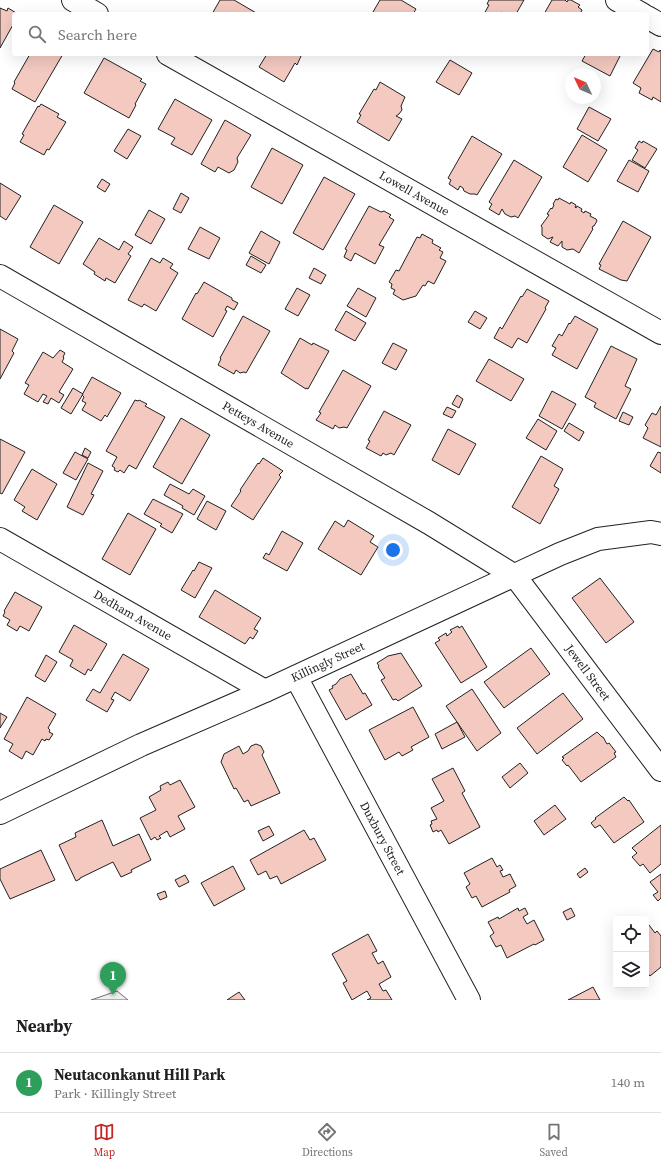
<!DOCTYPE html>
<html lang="en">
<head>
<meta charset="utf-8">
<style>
  body { margin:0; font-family:"Source Serif 4",serif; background:#f6f6f6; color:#202124 }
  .controls { position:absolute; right:12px; bottom:12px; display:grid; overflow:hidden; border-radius:4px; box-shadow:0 4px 16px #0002 }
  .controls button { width:36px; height:36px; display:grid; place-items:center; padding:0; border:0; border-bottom:1px solid #e0e0e0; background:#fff; color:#202124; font:20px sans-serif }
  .compass { position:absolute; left:565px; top:68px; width:36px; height:36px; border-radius:50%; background:#fff; box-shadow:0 4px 16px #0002; rotate:314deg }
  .you { position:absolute; left:393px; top:550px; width:14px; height:14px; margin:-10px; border:3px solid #fff; border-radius:50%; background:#1a73e8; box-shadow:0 0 0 6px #1a73e833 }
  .badge { display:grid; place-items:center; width:26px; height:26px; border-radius:50%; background:#c62828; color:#fff; font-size:13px; font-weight:700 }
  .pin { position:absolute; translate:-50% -33px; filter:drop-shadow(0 1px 2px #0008) }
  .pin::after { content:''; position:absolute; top:21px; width:14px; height:12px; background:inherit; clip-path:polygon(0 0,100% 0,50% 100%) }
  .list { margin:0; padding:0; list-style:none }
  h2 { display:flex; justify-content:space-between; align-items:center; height:52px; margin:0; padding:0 16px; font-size:17px }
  h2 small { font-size:13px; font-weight:400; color:#757577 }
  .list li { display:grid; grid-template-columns:26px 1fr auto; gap:12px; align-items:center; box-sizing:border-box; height:60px; padding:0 16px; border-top:1px solid #e0e0e0 }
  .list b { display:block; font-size:15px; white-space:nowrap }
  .list p { margin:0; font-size:13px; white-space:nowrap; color:#757577 }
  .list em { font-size:13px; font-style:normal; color:#757577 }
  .icon { flex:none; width:22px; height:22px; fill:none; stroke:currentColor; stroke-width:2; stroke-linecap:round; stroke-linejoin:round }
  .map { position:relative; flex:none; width:661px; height:1000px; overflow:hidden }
  .search { position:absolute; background:#fff; box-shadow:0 4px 16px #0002; left:12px; right:12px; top:12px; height:44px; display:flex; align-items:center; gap:10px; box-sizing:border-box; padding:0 14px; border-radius:4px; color:#757577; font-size:15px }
  .sheet { height:112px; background:#fff }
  nav { display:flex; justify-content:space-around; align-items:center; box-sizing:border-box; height:56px; border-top:1px solid #e0e0e0; background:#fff; font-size:11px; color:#757577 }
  nav a { display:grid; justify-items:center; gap:2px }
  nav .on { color:#c62828 }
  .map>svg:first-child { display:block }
  .green { fill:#eee; stroke:#6f6f6f }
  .building { fill:#f3c9c0; stroke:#222 }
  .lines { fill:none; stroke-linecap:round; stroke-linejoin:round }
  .street-casing { stroke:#222; stroke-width:24 }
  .secondary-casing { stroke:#222; stroke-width:24 }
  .street { stroke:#fff; stroke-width:22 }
  .secondary { stroke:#fff; stroke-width:22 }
  .labels { text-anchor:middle; stroke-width:3; stroke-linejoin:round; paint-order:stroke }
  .street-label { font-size:12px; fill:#222; stroke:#fff }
</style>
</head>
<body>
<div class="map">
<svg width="661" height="1000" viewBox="0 0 661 1000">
  <rect width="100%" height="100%" fill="#fff"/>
  <polygon class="green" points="117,991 128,1000 91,1000"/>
  <g class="building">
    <polygon points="220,0 234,0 258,14 212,14"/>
    <polygon points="380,0 401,0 416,9 413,14 376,14 373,12"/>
    <polygon points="489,0 524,0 516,14 504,14 501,12 500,14 484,14 489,5 487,4"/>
    <polygon points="552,0 565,0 567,2 568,0 571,0 580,5 578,7 582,10 580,14 544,14"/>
    <polygon points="0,8 7,11 8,8 18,14 14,14 14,23 0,48"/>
    <polygon points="653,49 659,52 660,50 661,51 661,102 653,97 652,100 639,93 641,88 633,83"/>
    <polygon points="30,54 63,54 35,102 12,89 15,83 14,82"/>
    <polygon points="267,54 300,54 300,55 301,56 297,65 295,63 284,82 259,67"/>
    <polygon points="586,54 621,54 610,76 582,61"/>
    <polygon points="104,58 142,79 140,81 146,84 135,104 136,105 129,118 84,93"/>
    <polygon points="450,60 472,73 459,95 436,82"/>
    <polygon points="380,82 405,97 401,106 402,110 399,114 396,116 402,119 389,141 357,122 361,115 359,114 374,89 376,90"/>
    <polygon points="175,99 212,120 192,155 171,144 175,138 158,129"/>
    <polygon points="41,104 59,114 57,117 66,122 49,150 47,149 44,155 20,142 24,135 22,134 38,106 39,107"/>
    <polygon points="589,107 611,119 598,141 577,129"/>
    <polygon points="225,120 251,135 237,158 238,162 234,170 229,173 218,167 215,172 201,164"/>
    <polygon points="128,129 141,136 127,159 114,151"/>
    <polygon points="582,135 607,150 588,182 563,167"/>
    <polygon points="472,136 502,154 477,195 475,194 470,194 464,191 463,188 460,186 458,190 449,184 451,180 448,178"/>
    <polygon points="639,141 642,143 643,141 657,149 645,168 632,160 638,150 635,148"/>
    <polygon points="272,148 303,165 282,204 251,187"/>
    <polygon points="514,160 542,177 518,218 515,216 511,217 505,214 502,209 499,215 489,209 492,204 489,202"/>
    <polygon points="629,160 649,171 638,192 617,181"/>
    <polygon points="324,177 355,194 323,250 293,233"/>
    <polygon points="102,179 110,184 105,192 97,187"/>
    <polygon points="0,183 21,196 6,220 0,216"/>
    <polygon points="181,193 189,198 181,213 173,209"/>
    <polygon points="559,198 570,204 571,202 576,205 575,207 576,208 577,206 582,209 581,211 584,213 585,211 591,214 590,216 596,219 597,221 594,226 593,226 592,228 593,229 579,253 573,249 567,250 562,247 562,241 558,246 550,242 553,237 548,239 542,235 542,227 541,226 549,215 547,214 551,208 552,209 554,205 553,204 556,199 558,200"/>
    <polygon points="54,205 83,222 59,264 30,247"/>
    <polygon points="369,206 381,212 384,211 391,215 389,217 394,220 379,245 384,247 375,264 355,253 351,261 344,257 347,250 345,249"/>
    <polygon points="149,210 165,219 151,244 135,235"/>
    <polygon points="623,221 651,237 627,281 621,280 599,269 601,265 599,264"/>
    <polygon points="200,227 220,238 209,259 188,249"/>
    <polygon points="261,231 280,242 269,264 249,253"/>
    <polygon points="422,234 433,240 432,243 441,248 439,250 443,252 440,258 446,261 434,284 428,281 425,286 423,285 416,296 403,300 393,294 395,290 391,288 392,284 389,282 396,270 399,271 417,237 420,238"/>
    <polygon points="99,238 119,250 124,241 133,247 128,254 131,256 115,283 106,278 105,281 94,274 95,272 83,264"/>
    <polygon points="251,256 266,265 261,273 246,265"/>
    <polygon points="151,258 160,263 163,258 173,264 170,268 178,273 156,311 144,304 142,307 128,300"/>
    <polygon points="314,268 326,275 321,284 309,278"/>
    <polygon points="204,282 232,298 232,300 238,303 234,310 227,306 225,310 227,311 213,337 182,319 196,293 197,294"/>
    <polygon points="297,288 310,295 298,316 285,309"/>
    <polygon points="358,288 376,298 366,317 347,306"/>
    <polygon points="527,289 549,301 545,308 546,309 527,343 518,338 512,348 494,338 500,327 502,329 521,296 522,297"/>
    <polygon points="346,311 366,323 355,341 335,330"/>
    <polygon points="475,311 487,318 480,329 468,322"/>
    <polygon points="243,316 270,331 246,373 244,372 240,373 236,370 234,374 218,365 221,359 220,358"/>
    <polygon points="575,316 598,329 577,369 552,355 556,348 552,346 559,334 562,336 569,323 570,324"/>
    <polygon points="0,329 18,339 12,351 14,353 0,379"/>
    <polygon points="300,338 312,345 313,343 329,351 308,389 306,388 306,389 281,373"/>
    <polygon points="393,343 407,350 396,370 382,363"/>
    <polygon points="611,346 637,359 625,386 631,389 616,419 594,407 596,403 585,397"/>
    <polygon points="60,350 65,353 63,357 64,358 62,362 73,369 59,392 64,395 59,403 51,398 48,404 43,402 47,396 43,394 38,402 24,394 29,385 25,383 43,352 53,358"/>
    <polygon points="489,359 524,379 511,401 476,381"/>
    <polygon points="343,370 371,386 347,428 344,427 339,428 335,425 333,429 316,420 321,413 319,412"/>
    <polygon points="92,377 121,393 107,417 105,415 101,421 82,410 86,403 82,401 84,397 82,395"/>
    <polygon points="73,388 83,394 71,414 61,408"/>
    <polygon points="552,391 576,404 562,429 539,416"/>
    <polygon points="457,395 463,399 459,408 452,404"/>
    <polygon points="135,400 138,401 139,400 147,404 145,406 165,417 136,469 129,465 124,473 120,470 118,472 114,470 115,468 112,466 117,457 106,451"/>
    <polygon points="661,406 661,447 643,438 648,428 645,425 652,413 656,415"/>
    <polygon points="447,407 456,411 452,418 443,414"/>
    <polygon points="384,411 411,425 394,455 391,453 386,455 383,453 381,456 366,448 370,441 368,440"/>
    <polygon points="623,412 633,417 629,425 619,421"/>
    <polygon points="181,418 210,435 182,484 153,467"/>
    <polygon points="538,419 557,431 546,450 526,438"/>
    <polygon points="569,423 584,432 579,441 564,431"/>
    <polygon points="448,429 476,444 459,475 432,460"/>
    <polygon points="0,439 25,452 2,494 0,493"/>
    <polygon points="85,448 91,452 88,458 82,455"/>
    <polygon points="75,452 88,459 76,480 63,473"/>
    <polygon points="658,452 661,453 661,473 650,466"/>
    <polygon points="541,456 563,469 554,486 559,489 540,524 512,507"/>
    <polygon points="263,458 283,471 279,475 281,477 253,520 231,506 241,491 240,490 258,463 259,464"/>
    <polygon points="88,463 103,471 91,494 94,495 83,515 67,507"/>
    <polygon points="32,469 57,484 37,520 22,511 25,507 14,500"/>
    <polygon points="170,484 189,494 193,489 205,496 194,515 182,508 183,506 164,495"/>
    <polygon points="153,499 183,514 172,533 160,526 162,524 144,514"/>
    <polygon points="207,501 226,511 216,530 197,519"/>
    <polygon points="128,513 156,529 130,575 102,559"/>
    <polygon points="348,520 374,536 370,542 378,547 361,575 318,549 335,521 344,527"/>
    <polygon points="282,531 303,543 287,571 263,558 266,553 269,555"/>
    <polygon points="199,562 212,568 195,598 181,590 193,570 194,571"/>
    <polygon points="600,578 634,622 606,643 572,598"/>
    <polygon points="215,590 261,618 254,629 258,631 253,639 250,637 245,644 199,617"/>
    <polygon points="15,592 42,607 29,631 20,626 17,631 7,625 10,620 3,616 5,612 4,611"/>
    <polygon points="74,625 107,644 91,671 88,669 85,675 70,666 73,660 59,652"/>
    <polygon points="458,626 459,628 462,626 487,667 461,683 435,643 440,640 438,638 446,633 447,636 452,632 450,630"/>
    <polygon points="531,648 550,674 504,708 484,682"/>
    <polygon points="401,653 422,686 398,701 396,699 393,700 381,680 385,678 378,667 379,666 377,663 388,656"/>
    <polygon points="123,654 149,669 130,701 115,692 111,699 114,700 107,712 86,700 93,689 100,693"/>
    <polygon points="46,655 57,662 45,682 35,676"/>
    <polygon points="351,674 363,694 365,693 372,705 346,720 329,690 333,688 332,686 336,684 340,679"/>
    <polygon points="472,689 501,733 477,751 446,706"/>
    <polygon points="563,693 583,719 537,754 517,728"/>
    <polygon points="27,697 56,714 48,728 50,730 49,732 53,734 49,740 46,739 45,741 42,739 33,755 26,751 22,759 9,751 13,744 4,739"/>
    <polygon points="413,707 429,737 411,747 413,750 402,756 399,752 385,760 369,730"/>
    <polygon points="0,713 7,717 0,728"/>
    <polygon points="457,722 465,737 442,749 435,734"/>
    <polygon points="597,732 602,737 603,737 607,744 609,743 616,752 614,753 616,757 581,782 568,765 567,766 562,760 564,758 562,757"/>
    <polygon points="256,744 261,746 264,752 262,755 280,793 251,806 248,800 244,802 236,788 234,789 221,762 224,754 239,746 243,754 248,751 251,746"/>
    <polygon points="520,763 528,773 510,788 502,777"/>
    <polygon points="453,768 465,791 462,793 480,827 449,844 441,830 438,832 437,830 433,832 430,825 432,824 431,821 437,819 431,808 444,801 432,779"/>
    <polygon points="180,780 195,807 178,816 185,829 170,837 167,831 159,836 161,838 157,840 155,837 151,840 140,818 156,810 149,797 161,790 160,786 168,782 170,785"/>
    <polygon points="624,797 628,801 629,800 644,822 614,843 600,825 595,828 591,823 596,819 595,818"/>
    <polygon points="555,805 566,819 544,835 534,821"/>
    <polygon points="102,820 113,846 139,834 151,860 131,870 132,872 121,877 113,862 80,878 80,879 76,881 59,845 76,837 75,833"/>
    <polygon points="661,825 661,864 650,873 643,864 640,866 632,857 637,853 632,848"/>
    <polygon points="269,826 274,835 263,841 258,831"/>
    <polygon points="304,830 310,840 314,838 326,860 281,884 277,876 270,879 266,871 258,875 250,860"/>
    <polygon points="41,850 55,880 10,899 0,879 0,869"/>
    <polygon points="492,858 497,867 500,865 503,870 500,871 503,877 510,874 516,886 509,890 510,892 482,907 476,896 472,898 466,887 470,884 464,873"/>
    <polygon points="233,866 245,889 214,906 201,883"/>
    <polygon points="585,868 588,872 580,878 577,874"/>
    <polygon points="661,874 661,898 658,901 653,895 658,892 650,882"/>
    <polygon points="185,875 189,882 179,887 175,880"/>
    <polygon points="165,891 167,897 160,900 157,894"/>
    <polygon points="518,908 519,911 525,908 528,914 523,917 527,924 534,920 544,940 535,945 534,944 507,958 501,945 496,947 490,936 494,933 488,922 498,917 499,919"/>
    <polygon points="571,908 575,916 567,920 563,912"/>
    <polygon points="646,921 655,933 657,931 661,936 661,967 650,976 646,971"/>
    <polygon points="368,934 377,951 372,953 378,964 383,961 391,977 379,984 383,991 386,990 392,1000 367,1000 371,998 367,991 352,1000 343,983 347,981 332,954"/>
    <polygon points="593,987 600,1000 568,1000"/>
    <polygon points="239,992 245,1000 227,1000"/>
  </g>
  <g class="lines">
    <defs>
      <g id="street">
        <polyline points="73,0 97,14"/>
        <polyline points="617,0 642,14"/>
        <polyline points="647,17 661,25"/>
        <path id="s1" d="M168 54 661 333"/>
        <path id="s2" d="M0 539 265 691"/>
        <path id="s3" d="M515 576 661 770"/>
      </g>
      <g id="secondary">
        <path id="s4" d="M0 276 429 523 515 576"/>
        <path id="s5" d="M296 677 469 1000"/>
        <path id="s6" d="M0 813 141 745 265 691 560 554 598 539 651 532 661 534"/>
      </g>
    </defs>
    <use href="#street" class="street-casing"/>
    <use href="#secondary" class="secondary-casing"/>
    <use href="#street" class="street"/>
    <use href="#secondary" class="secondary"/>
  </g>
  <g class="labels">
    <g class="street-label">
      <text dy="4" stroke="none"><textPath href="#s1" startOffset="283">Lowell Avenue</textPath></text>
      <text dy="4" stroke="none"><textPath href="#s4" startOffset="298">Petteys Avenue</textPath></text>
      <text dy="4" stroke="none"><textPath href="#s2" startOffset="153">Dedham Avenue</textPath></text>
      <text dy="4" stroke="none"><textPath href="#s6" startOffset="361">Killingly Street</textPath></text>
      <text dy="4" stroke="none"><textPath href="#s3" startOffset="121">Jewell Street</textPath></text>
      <text dy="4" stroke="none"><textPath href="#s5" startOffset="183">Duxbury Street</textPath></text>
    </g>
  </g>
</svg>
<div class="controls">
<button><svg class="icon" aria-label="locate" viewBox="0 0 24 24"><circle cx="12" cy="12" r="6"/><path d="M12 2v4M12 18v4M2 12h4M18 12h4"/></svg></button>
<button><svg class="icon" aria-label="layers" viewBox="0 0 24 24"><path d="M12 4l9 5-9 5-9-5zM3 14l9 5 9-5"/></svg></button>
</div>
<svg class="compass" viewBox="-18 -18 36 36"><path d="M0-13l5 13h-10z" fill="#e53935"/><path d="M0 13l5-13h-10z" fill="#757577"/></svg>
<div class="you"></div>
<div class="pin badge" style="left:113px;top:995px;background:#2e9e5b">1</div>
<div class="search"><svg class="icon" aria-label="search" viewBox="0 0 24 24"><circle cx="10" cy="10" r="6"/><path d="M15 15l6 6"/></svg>Search here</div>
</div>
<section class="sheet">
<h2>Nearby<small></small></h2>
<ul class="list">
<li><span class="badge" style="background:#2e9e5b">1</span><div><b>Neutaconkanut Hill Park</b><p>Park · Killingly Street</p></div><em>140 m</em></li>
</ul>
</section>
<nav>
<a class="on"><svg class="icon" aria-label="map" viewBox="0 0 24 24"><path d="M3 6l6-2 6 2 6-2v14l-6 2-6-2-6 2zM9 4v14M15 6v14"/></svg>Map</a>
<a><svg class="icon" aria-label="directions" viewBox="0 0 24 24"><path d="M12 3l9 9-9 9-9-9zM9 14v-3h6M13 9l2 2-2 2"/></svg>Directions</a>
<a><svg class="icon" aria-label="saved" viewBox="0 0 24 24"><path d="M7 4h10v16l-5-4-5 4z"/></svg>Saved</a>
</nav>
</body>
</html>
